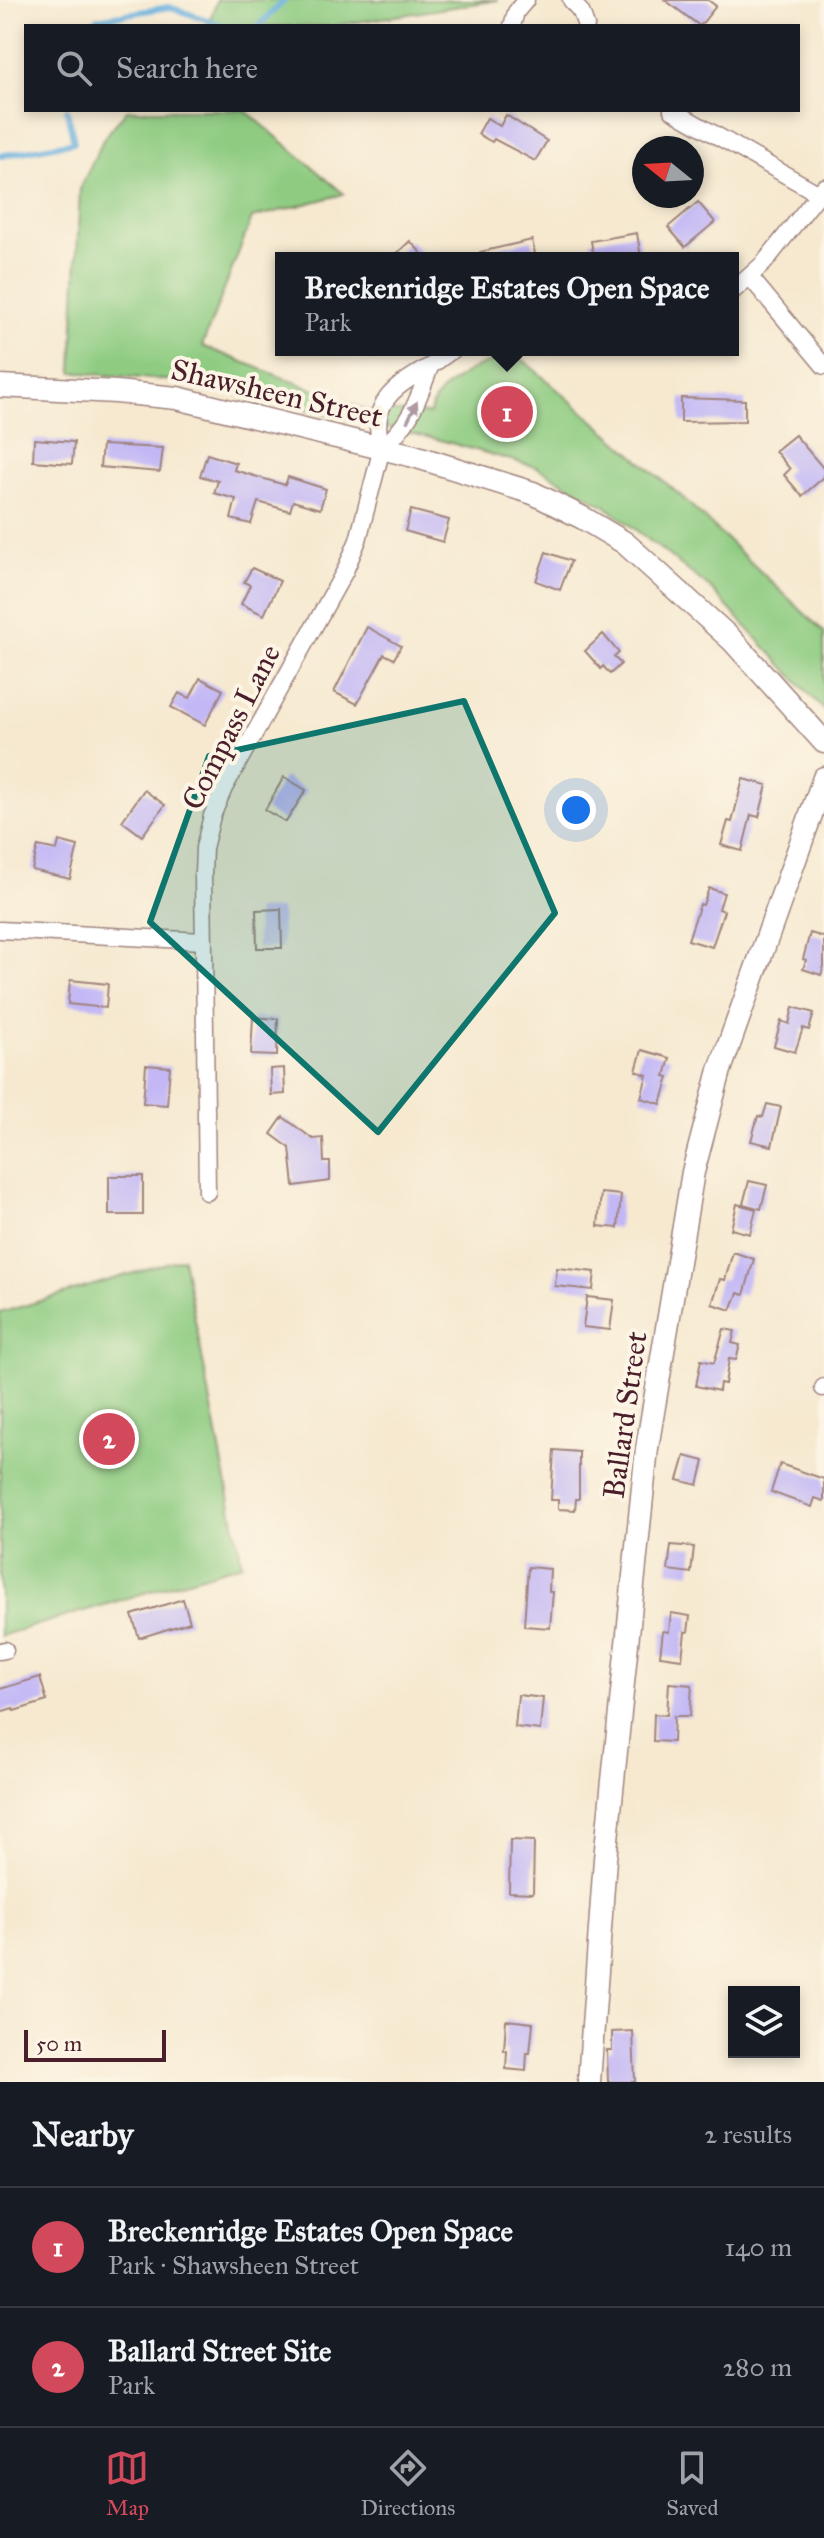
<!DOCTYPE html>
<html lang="en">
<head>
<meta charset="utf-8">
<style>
  body { margin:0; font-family:"IM FELL Great Primer",serif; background:#20242c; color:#f1f3f6 }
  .controls { position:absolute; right:24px; bottom:24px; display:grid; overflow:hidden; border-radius:0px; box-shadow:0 4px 12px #0003 }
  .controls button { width:72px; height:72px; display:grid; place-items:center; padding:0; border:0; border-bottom:2px solid #363941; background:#171b24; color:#f1f3f6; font:40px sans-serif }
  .compass { position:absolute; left:632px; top:136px; width:72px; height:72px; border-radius:50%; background:#171b24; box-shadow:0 4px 12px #0003; rotate:288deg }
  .scale { position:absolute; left:24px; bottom:20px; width:142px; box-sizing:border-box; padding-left:8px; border:4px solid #4a1f2b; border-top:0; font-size:22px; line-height:28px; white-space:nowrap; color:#4a1f2b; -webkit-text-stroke:6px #fcf5e5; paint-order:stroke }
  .you { position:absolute; left:576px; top:810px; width:28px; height:28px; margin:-20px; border:6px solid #fff; border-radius:50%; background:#1a73e8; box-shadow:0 0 0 12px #1a73e833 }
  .badge { display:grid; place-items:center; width:52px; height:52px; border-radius:50%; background:#d1495b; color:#fff; font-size:26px; font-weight:700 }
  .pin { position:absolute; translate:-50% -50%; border:4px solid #fff; box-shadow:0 2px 8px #0006 }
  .popup { position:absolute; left:275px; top:252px; width:464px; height:104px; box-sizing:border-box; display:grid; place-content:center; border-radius:0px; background:#171b24; filter:drop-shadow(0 2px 6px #0005); font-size:26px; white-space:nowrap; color:#9ea1a6 }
  .popup b { font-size:30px; color:#f1f3f6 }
  .popup::after { content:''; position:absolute; left:50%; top:100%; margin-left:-16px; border:16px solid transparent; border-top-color:#171b24 }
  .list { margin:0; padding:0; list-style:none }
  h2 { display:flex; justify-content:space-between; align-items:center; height:104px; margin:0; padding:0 32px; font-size:34px }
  h2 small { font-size:26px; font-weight:400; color:#9ea1a6 }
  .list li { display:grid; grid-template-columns:52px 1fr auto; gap:24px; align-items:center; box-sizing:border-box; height:120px; padding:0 32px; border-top:2px solid #363941 }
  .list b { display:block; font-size:30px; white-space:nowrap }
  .list p { margin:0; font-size:26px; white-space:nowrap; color:#9ea1a6 }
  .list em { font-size:26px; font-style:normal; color:#9ea1a6 }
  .icon { flex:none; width:44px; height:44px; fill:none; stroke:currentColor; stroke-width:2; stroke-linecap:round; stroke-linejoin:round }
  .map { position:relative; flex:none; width:824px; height:2082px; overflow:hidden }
  .search { position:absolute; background:#171b24; box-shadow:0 4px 12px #0003; left:24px; right:24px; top:24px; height:88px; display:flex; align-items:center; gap:20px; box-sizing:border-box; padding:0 28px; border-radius:0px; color:#9ea1a6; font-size:30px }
  .sheet { height:344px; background:#171b24 }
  nav { display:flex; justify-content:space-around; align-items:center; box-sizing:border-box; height:112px; border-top:2px solid #363941; background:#171b24; font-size:22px; color:#9ea1a6 }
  nav a { display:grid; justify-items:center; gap:4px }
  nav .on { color:#d1495b }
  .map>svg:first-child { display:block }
  .green { fill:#8fcc82; stroke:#6c7656; stroke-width:2 }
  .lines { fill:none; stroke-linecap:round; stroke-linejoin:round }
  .stream { stroke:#65aedd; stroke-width:6 }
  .building { fill:#c3b8f5 }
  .street-casing { stroke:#a0847e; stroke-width:19 }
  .secondary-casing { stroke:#a0847e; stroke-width:25 }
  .street { stroke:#fff; stroke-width:16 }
  .secondary { stroke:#fff; stroke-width:22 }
  .oneway { fill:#ae9aa0 }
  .marked { fill:#0f766e; fill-opacity:0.2; stroke:#0f766e; stroke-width:6; stroke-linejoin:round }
  .labels { text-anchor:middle; stroke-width:8; stroke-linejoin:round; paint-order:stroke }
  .street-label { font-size:30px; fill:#4a1f2b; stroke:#fcf5e5 }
</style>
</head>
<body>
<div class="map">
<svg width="824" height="2082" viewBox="0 0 824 2082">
  <rect width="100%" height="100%" fill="#fcf5e5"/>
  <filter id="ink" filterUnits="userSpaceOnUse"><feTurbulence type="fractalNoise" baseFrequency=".0125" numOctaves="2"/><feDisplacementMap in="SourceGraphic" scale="16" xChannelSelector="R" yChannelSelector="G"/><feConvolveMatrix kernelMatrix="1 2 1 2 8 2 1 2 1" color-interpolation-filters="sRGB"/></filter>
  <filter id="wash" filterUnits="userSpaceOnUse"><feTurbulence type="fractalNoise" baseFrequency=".006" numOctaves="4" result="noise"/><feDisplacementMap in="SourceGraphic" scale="32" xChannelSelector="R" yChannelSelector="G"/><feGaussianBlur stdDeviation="1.8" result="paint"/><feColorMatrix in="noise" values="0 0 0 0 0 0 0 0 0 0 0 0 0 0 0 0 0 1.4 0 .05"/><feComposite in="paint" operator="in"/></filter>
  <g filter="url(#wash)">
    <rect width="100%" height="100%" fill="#f6e9d0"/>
    <g class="green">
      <polygon points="217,0 498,0 332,26 208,26"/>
      <path d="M127 110H245L344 194 252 218 202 346 366 410 430 414C433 389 473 366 497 360 504 358 514 359 522 359L682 497 824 632V710L709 587 604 505 536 467 440 440 187 382 72 372 80 189 104 138Z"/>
      <polygon points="183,1258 242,1564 0,1636 0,1313"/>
    </g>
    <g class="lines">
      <g class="stream">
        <polyline points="92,26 97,19 169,7 225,26"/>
        <polyline points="258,26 285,0"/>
        <polyline points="0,156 74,142 67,110"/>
      </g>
    </g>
    <g id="blocks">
      <g class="building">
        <polygon points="665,0 708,0 716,6 700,26"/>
        <polygon points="506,115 547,141 535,161 494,139 492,142 478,134 487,118 500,126"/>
        <polygon points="698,202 715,222 685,247 668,227"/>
        <polygon points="637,233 641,258 594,258 591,241"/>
        <polygon points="532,240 536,258 481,258 480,252"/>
        <polygon points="410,241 426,258 392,258"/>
        <polygon points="681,398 745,400 745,421 681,422"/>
        <polygon points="795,435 824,469 824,477 802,496 784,475 790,469 775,451"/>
        <polygon points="34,439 74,442 72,464 33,461"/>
        <polygon points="102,445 163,448 160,472 100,467"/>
        <polygon points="207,454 236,463 234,470 285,485 288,477 326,489 320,509 293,501 290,511 258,502 251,524 231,519 236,499 214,493 218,481 200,476"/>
        <polygon points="411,510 449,520 443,542 405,531"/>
        <polygon points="546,552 571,561 560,590 536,581"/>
        <polygon points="252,568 280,581 264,615 241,604 250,585 244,582"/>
        <polygon points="367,627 401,646 394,659 384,654 357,704 334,692"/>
        <polygon points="603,634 619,653 614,657 621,664 610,674 603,666 601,669 585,651"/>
        <polygon points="200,678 223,690 205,725 171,707 179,693 190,698"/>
        <polygon points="284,777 306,790 286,822 265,810"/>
        <polygon points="743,779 767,785 759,817 751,815 742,851 721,845 728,821 732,822"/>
        <polygon points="144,790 165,805 142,836 122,821"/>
        <polygon points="59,841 78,846 70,879 32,870 38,846 57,850"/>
        <polygon points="709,888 724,893 719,909 724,911 712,947 688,940 700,904 703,905"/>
        <polygon points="281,909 282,948 257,948 256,910"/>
        <polygon points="810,933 824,937 824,966 821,975 803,969 806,960 803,959"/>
        <polygon points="70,980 108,984 106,1008 68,1004"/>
        <polygon points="793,1007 814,1013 809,1030 803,1028 795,1052 774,1046 781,1021 789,1024"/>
        <polygon points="253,1017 278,1019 277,1056 251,1055"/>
        <polygon points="642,1050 670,1058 665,1076 669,1077 661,1104 641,1098 647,1075 636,1071"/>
        <polygon points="146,1065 170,1067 167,1105 143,1103"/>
        <polygon points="284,1068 285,1094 271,1095 270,1069"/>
        <polygon points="767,1104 781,1107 772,1146 751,1141 758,1116 763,1117"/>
        <polygon points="283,1117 313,1139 323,1138 324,1162 330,1162 330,1181 294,1186 290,1148 271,1134"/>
        <rect x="109" y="1176" width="34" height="39"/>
        <polygon points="749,1181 767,1185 761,1209 743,1204"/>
        <polygon points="601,1193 621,1195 618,1228 598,1226"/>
        <polygon points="737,1204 756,1209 750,1234 731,1229"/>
        <polygon points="733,1252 754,1259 744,1295 738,1293 731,1310 712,1304 720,1279 725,1280"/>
        <polygon points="557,1268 595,1272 593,1290 555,1286"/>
        <polygon points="587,1297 614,1300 610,1330 583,1327"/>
        <polygon points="724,1329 735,1331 732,1343 740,1345 736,1360 729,1359 725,1384 720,1383 719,1391 696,1386 701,1360 714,1363"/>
        <polygon points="554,1450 579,1452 579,1499 576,1499 575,1510 558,1509 558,1500 551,1500"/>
        <polygon points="685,1456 704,1461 698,1485 678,1480"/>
        <polygon points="780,1464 824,1479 824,1501 815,1498 812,1507 771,1492"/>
        <polygon points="671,1545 694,1547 691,1573 668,1570"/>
        <polygon points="528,1567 550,1569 549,1592 553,1592 550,1628 524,1626"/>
        <polygon points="183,1599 190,1622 139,1638 132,1615"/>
        <polygon points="671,1613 690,1616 688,1632 685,1632 682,1659 660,1656 663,1631 669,1632"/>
        <polygon points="40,1677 47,1701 14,1711 13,1708 0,1712 0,1689"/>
        <polygon points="669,1683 692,1685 690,1716 674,1716 673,1742 653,1741 654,1714 667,1715"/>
        <polygon points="518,1695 543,1698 540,1730 515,1727"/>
        <polygon points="510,1840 534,1841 533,1893 509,1892"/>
        <polygon points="506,2020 533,2023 530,2053 527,2053 526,2071 506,2069 507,2051 504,2051"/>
        <polygon points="633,2031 635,2082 608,2082 607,2050 612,2050 612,2032"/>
      </g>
    </g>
  </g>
  <g filter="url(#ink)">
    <use href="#blocks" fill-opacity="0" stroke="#a0847e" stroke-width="2"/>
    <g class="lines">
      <defs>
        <g id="street">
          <polyline points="571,0 581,12 586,26"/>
          <polyline points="512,26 516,12 526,0"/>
          <polyline points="672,110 819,194"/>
          <polyline points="750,277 824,366"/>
          <polyline points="733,291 764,263 824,187"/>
          <path d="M382 448C368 404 393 388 427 368 436 363 444 355 453 350"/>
          <path d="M382 448C411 423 417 402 430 367"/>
          <polyline points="0,930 203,941"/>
          <polyline points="207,1192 203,875 204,848 212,816 224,788 345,571 358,540 382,448"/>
          <polyline points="823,1388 824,1387"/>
          <polyline points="0,1651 5,1650"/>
        </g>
        <g id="secondary">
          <polyline points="0,386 116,392 177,398 414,456 533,493 583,518 625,543 732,640 824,742"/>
          <polyline points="589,2082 605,1859 647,1448 693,1172 720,1070 824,778"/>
        </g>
      </defs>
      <use href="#street" class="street-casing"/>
      <use href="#secondary" class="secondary-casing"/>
      <use href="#street" class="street"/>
      <use href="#secondary" class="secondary"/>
    </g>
    <defs><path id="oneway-solid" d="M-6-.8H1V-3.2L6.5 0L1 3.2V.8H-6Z" transform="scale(2)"/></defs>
    <use class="oneway" href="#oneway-solid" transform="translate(412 412) rotate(-64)"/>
  </g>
  <path class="marked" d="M464 701 555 913 378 1132 150 922 209 756Z"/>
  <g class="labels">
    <g class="street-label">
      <text transform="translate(277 393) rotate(13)" y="10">Shawsheen Street</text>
      <text transform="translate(231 727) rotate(-63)" y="10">Compass Lane</text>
      <text transform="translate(625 1415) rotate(-82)" y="10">Ballard Street</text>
    </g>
  </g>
</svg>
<div class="controls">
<button><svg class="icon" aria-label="layers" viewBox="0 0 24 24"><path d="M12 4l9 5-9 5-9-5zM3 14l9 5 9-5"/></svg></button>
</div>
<svg class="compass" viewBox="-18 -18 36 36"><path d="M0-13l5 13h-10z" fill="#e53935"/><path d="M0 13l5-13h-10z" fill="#9ea1a6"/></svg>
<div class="scale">50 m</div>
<div class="you"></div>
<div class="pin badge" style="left:507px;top:412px">1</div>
<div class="popup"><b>Breckenridge Estates Open Space</b>Park</div>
<div class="pin badge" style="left:109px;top:1439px">2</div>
<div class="search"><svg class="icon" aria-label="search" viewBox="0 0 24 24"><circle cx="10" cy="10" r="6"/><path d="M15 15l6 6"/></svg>Search here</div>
</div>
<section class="sheet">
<h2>Nearby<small>2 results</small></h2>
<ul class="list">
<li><span class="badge">1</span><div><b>Breckenridge Estates Open Space</b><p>Park · Shawsheen Street</p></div><em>140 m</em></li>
<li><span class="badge">2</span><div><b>Ballard Street Site</b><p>Park</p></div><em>280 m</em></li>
</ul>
</section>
<nav>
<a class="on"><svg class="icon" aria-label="map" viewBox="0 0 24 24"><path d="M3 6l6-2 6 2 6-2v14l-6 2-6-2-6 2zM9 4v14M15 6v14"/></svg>Map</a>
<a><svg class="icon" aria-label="directions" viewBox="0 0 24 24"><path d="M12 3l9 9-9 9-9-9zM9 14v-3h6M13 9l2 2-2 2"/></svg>Directions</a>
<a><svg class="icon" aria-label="saved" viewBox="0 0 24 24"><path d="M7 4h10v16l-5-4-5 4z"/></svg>Saved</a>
</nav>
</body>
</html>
